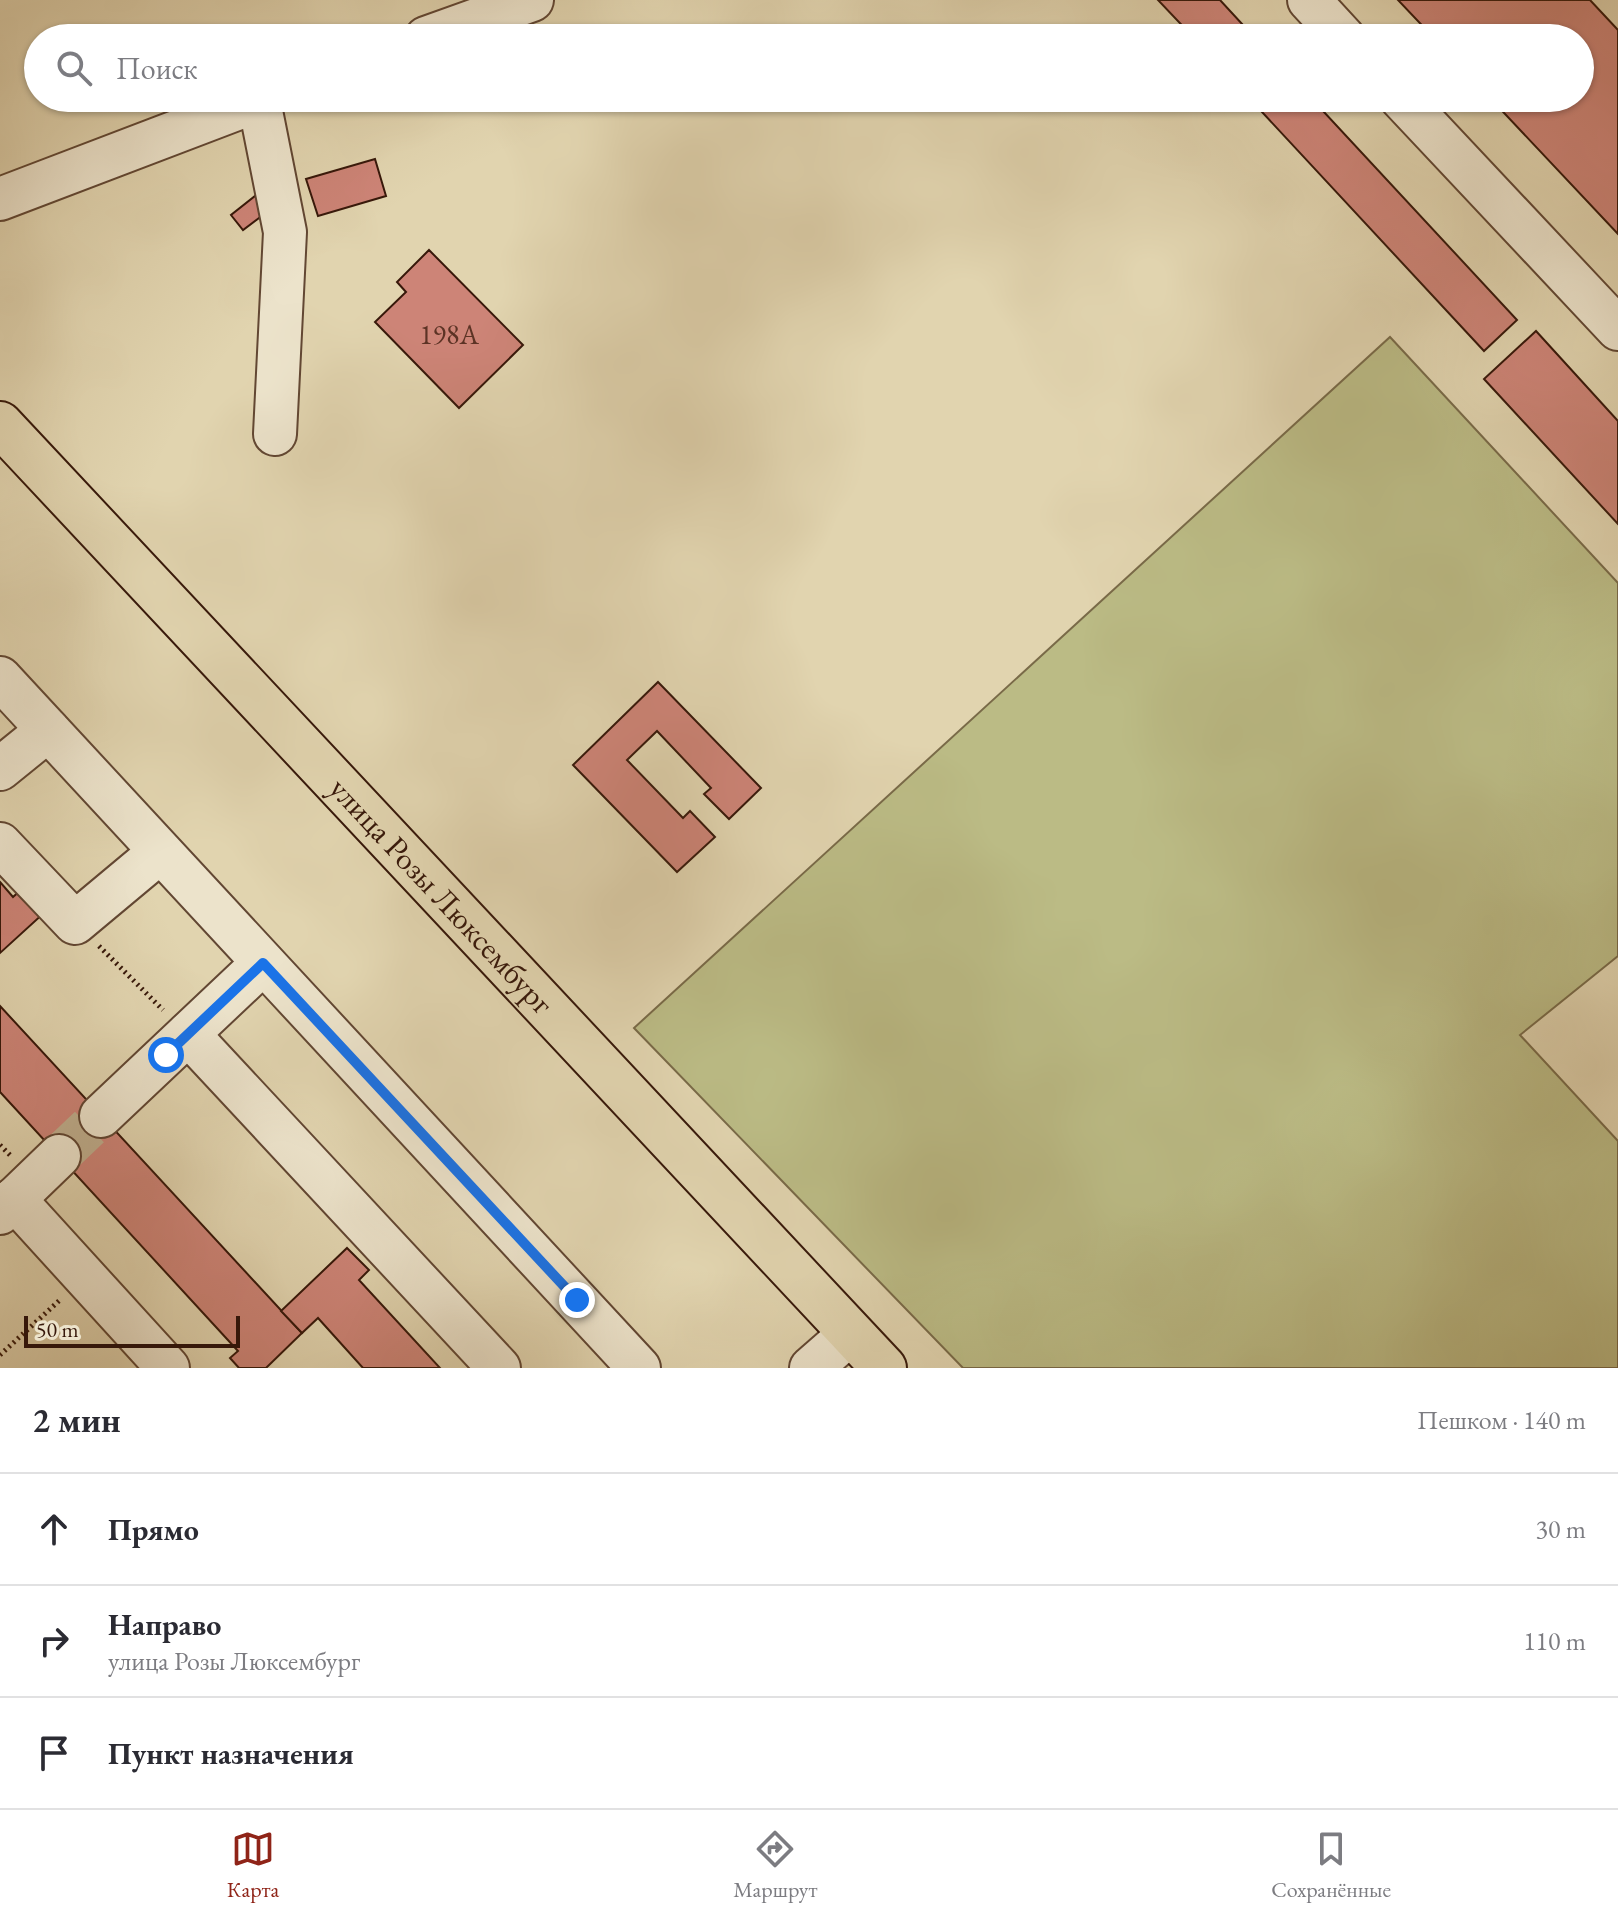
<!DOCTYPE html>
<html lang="ru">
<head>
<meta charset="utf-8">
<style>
  body { margin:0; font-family:"EB Garamond",serif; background:#f2f2f3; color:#2b2b33 }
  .scale { position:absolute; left:24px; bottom:20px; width:216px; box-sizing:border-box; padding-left:8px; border:4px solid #37180a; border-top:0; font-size:22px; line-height:28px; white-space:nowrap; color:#37180a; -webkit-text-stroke:6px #ece3cb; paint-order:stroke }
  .stop { position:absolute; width:24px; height:24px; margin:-18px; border:6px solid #1a73e8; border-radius:50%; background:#fff }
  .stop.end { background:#1a73e8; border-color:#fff; box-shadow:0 2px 8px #0008 }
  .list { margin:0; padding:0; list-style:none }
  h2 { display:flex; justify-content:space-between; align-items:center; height:104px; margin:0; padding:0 32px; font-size:34px }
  h2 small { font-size:26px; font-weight:400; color:#7c7c81 }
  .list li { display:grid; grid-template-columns:52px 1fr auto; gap:24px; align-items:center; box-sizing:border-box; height:112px; padding:0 32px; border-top:2px solid #e1e1e2 }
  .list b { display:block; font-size:30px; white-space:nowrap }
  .list p { margin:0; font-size:26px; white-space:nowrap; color:#7c7c81 }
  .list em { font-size:26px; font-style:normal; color:#7c7c81 }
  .icon { flex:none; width:44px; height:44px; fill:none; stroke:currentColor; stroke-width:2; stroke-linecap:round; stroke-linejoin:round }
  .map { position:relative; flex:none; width:1618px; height:1368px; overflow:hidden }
  .search { position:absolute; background:#fff; box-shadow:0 2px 6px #0004; left:24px; right:24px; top:24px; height:88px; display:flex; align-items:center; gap:20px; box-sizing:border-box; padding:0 28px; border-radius:44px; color:#7c7c81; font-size:30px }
  .sheet { height:440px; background:#fff }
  nav { display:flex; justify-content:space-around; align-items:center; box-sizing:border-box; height:112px; border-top:2px solid #e1e1e2; background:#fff; font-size:22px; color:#7c7c81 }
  nav a { display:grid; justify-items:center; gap:4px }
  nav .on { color:#8f2418 }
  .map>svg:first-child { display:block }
  .green { fill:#bbbb85; stroke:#796a48; stroke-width:2 }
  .building { fill:#cd8477; stroke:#37180a; stroke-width:2 }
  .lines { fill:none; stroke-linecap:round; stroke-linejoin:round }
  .minor-tunnel { stroke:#bfae8e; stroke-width:42; stroke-dasharray:42 21; stroke-linecap:butt }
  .minor-casing { stroke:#624733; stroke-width:46 }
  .major-casing { stroke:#37180a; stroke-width:48 }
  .path { stroke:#37180a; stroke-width:5; stroke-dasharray:2 4; stroke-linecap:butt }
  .minor { stroke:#ece3cb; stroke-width:42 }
  .major { stroke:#e1d4af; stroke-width:44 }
  .route { stroke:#1a73e8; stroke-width:10 }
  .labels { text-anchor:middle; stroke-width:7; stroke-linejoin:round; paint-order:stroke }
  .number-label { font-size:28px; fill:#5c3325 }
  .street-label { font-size:32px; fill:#37180a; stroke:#ece3cb }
</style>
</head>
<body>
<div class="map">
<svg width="1618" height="1368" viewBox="0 0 1618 1368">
  <rect width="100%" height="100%" fill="#e1d4af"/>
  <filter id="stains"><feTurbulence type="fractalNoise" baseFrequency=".0025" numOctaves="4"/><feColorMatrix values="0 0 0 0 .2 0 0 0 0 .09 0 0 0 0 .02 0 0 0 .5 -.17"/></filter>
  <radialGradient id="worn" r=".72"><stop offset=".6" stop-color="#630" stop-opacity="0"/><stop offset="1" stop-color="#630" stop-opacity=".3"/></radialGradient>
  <polygon class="green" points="1390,337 1618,583 1618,956 1520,1035 1618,1141 1618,1368 963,1368 634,1028"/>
  <g class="building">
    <polygon points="1158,0 1220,0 1255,38 1194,38"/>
    <polygon points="1398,0 1590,0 1618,30 1618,234 1490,98 1580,98 1580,38 1434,38"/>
    <polygon points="1249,98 1311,98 1517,320 1484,351"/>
    <polygon points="375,159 386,196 318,216 306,179"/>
    <polygon points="255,196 267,212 243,230 231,215"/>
    <polygon points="429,250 523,345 459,408 375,322 406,292 397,282"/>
    <polygon points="1536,331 1618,421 1618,524 1484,379"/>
    <polygon points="658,682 761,788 729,819 704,794 711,788 657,731 627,760 683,818 690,811 715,837 677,872 573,765"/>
    <polygon points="0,882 13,897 23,888 45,912 0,953"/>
    <polygon points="0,1006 302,1333 266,1368 239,1368 230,1358 238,1351 0,1092"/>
    <polygon points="347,1248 369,1270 359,1280 440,1368 363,1368 318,1318 302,1333 281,1311"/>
  </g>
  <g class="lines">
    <polyline class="minor-tunnel" points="59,1156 101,1116"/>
    <defs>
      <g id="minor">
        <polyline points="1309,0 1344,38"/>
        <polyline points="426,38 532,0"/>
        <polyline points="1401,98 1618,329"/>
        <polyline points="259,101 285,232 275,434"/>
        <polyline points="0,199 265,98"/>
        <polyline points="0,678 639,1368"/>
        <polyline points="0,769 48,730"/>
        <polyline points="0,844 75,923 160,852"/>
        <polyline points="188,1034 499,1368"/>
        <polyline points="101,1116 263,963"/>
        <polyline points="14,1199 168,1368"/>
        <polyline points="0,1213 59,1156"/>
        <polyline points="811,1368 851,1333"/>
      </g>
      <g id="major">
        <path id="s1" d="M0 424 884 1368"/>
      </g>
    </defs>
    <use href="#minor" class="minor-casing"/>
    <use href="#major" class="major-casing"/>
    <g class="path">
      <polyline points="99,946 163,1010"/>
      <polyline points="0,1145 10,1155"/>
      <polyline points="0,1355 61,1299"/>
    </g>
    <use href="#minor" class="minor"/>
    <use href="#major" class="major"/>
  </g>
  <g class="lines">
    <polyline class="route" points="166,1055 263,963 577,1300"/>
  </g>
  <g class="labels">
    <g class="number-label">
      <text x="449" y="344">198А</text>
    </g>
    <g class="street-label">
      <text dy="11" stroke="none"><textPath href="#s1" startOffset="646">улица Розы Люксембург</textPath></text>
    </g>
  </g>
  <rect width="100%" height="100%" filter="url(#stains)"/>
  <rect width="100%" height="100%" fill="url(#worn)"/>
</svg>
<div class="scale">50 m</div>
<div class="stop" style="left:166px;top:1055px"></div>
<div class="stop end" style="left:577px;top:1300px"></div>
<div class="search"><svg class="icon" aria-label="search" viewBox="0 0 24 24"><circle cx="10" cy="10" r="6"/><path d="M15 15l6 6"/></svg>Поиск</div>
</div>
<section class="sheet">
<h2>2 мин<small>Пешком · 140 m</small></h2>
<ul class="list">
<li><svg class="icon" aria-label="ahead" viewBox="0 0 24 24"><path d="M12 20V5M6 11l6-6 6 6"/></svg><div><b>Прямо</b></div><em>30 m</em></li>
<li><svg class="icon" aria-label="right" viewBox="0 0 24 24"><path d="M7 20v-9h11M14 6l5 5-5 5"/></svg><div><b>Направо</b><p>улица Розы Люксембург</p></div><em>110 m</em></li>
<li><svg class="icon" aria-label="arrive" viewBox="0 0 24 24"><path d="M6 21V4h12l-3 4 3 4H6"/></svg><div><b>Пункт назначения</b></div></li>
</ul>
</section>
<nav>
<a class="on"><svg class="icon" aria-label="map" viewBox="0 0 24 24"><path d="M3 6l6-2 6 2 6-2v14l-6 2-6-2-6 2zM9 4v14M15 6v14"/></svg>Карта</a>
<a><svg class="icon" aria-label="directions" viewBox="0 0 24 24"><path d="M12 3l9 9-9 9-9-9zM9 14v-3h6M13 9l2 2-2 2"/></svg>Маршрут</a>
<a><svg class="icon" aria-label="saved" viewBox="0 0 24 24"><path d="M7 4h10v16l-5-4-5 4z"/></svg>Сохранённые</a>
</nav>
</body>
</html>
